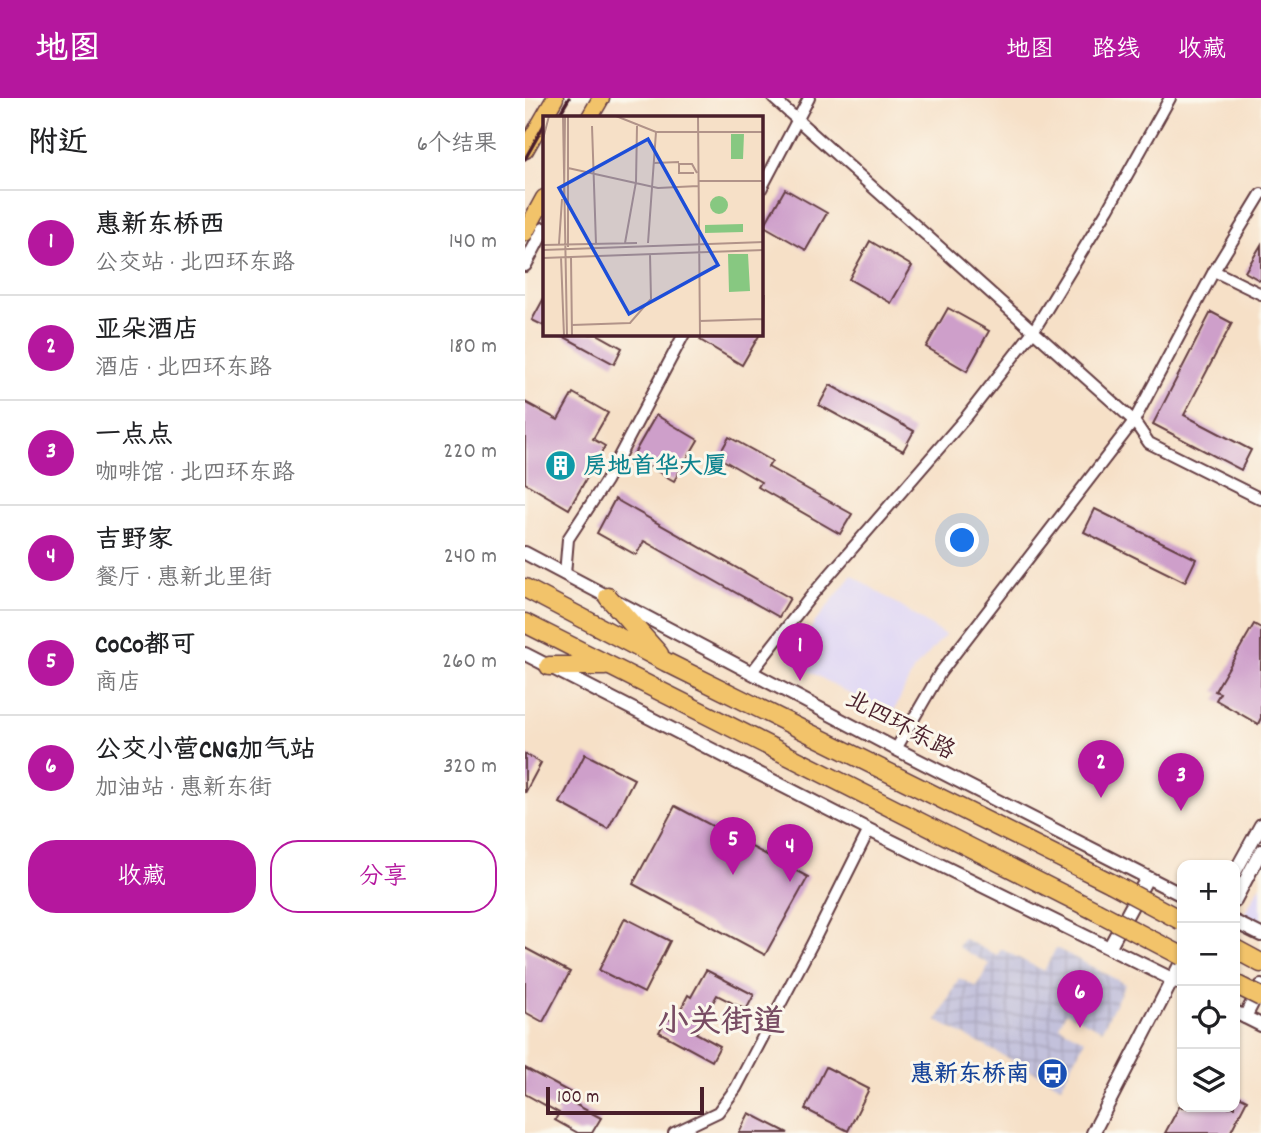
<!DOCTYPE html>
<html lang="zh">
<head>
<meta charset="utf-8">
<style>
  body { margin:0; font-family:Dekko,"LXGW WenKai TC",sans-serif; background:#f6f6f6; color:#202124 }
  .controls { position:absolute; right:21px; bottom:21px; display:grid; overflow:hidden; border-radius:14px; box-shadow:0 2px 5px #0004 }
  .controls button { width:63px; height:63px; display:grid; place-items:center; padding:0; border:0; border-bottom:2px solid #e0e0e0; background:#fff; color:#202124; font:35px sans-serif }
  .scale { position:absolute; left:21px; bottom:18px; width:158px; box-sizing:border-box; padding-left:7px; border:4px solid #4a1f2b; border-top:0; font-size:19px; line-height:24px; white-space:nowrap; color:#4a1f2b; -webkit-text-stroke:5px #fbf7ec; paint-order:stroke }
  .you { position:absolute; left:438px; top:443px; width:24px; height:24px; margin:-18px; border:5px solid #fff; border-radius:50%; background:#1a73e8; box-shadow:0 0 0 10px #1a73e833 }
  .badge { display:grid; place-items:center; width:46px; height:46px; border-radius:50%; background:#b5179e; color:#fff; font-size:23px; font-weight:700 }
  .pin { position:absolute; translate:-50% -58px; filter:drop-shadow(0 2px 4px #0008) }
  .pin::after { content:''; position:absolute; top:37px; width:24px; height:21px; background:inherit; clip-path:polygon(0 0,100% 0,50% 100%) }
  .list { margin:0; padding:0; list-style:none }
  h2 { display:flex; justify-content:space-between; align-items:center; height:91px; margin:0; padding:0 28px; font-size:30px }
  h2 small { font-size:23px; font-weight:400; color:#757577 }
  .list li { display:grid; grid-template-columns:46px 1fr auto; gap:21px; align-items:center; box-sizing:border-box; height:105px; padding:0 28px; border-top:2px solid #e0e0e0 }
  .list b { display:block; font-size:26px; white-space:nowrap }
  .list p { margin:0; font-size:23px; white-space:nowrap; color:#757577 }
  .list em { font-size:23px; font-style:normal; color:#757577 }
  .actions { display:flex; gap:14px; padding:21px 28px }
  .actions a { flex:1; padding:16px 0; border:2px solid #b5179e; border-radius:28px; text-align:center; font-size:24px; color:#b5179e }
  .actions .main { background:#b5179e; color:#fff }
  .icon { flex:none; width:38px; height:38px; fill:none; stroke:currentColor; stroke-width:2; stroke-linecap:round; stroke-linejoin:round }
  .map { position:relative; flex:none; width:736px; height:1035px; overflow:hidden }
  header { display:flex; align-items:center; gap:42px; box-sizing:border-box; height:98px; padding:0 35px; background:#b5179e; color:#fff }
  header strong { font-size:33px }
  nav { display:flex; gap:38px; margin-inline-start:auto; font-size:24px }
  main { display:flex }
  aside { flex:1; background:#fff }
  .map>svg:first-child { display:block }
  .built { fill:#ded5f5 }
  .industrial { fill:url(#industrial-grid) }
  .building { fill:#ce9fca }
  .lines { fill:none; stroke-linecap:round; stroke-linejoin:round }
  .minor-casing { stroke:#643c42; stroke-width:14 }
  .tertiary-casing { stroke:#643c42; stroke-width:16 }
  .primary-casing { stroke:#643c42; stroke-width:19 }
  .trunk-casing { stroke:#643c42; stroke-width:21 }
  .minor { stroke:#fff; stroke-width:10 }
  .tertiary { stroke:#fff; stroke-width:12 }
  .primary { stroke:#f2c36a; stroke-width:16 }
  .trunk { stroke:#f2c36a; stroke-width:18 }
  .rail { stroke:#4a1f2b; stroke-width:3.5 }
  .trunk-bridge-casing { stroke:#643c42; stroke-width:21; stroke-linecap:butt }
  .trunk-bridge { stroke:#f2c36a; stroke-width:18 }
  .labels { text-anchor:middle; stroke-width:6; stroke-linejoin:round; paint-order:stroke }
  .culture-label { font-size:24px; font-weight:bold; fill:#0d838f; stroke:#fbf7ec; text-anchor:start }
  .street-label { font-size:24px; fill:#4a1f2b; stroke:#fbf7ec }
  .transit-label { font-size:24px; font-weight:bold; fill:#164399; stroke:#fbf7ec; text-anchor:end }
  .district-label { font-size:32px; font-weight:bold; fill:#784c63; stroke:#fbf7ec }
  .inset-road { fill:none; stroke:#b19389; stroke-width:2 }
  .view { fill:#1d4ed8; fill-opacity:0.15; stroke:#1d4ed8; stroke-width:3.5 }
  .inset-edge { fill:none; stroke:#4a1f2b; stroke-width:3.5 }
</style>
</head>
<body>
<header>
<strong>地图</strong>
<nav><a>地图</a><a>路线</a><a>收藏</a></nav>
</header>
<main>
<aside>
<h2>附近<small>6个结果</small></h2>
<ul class="list">
<li><span class="badge">1</span><div><b>惠新东桥西</b><p>公交站 · 北四环东路</p></div><em>140 m</em></li>
<li><span class="badge">2</span><div><b>亚朵酒店</b><p>酒店 · 北四环东路</p></div><em>180 m</em></li>
<li><span class="badge">3</span><div><b>一点点</b><p>咖啡馆 · 北四环东路</p></div><em>220 m</em></li>
<li><span class="badge">4</span><div><b>吉野家</b><p>餐厅 · 惠新北里街</p></div><em>240 m</em></li>
<li><span class="badge">5</span><div><b>CoCo都可</b><p>商店</p></div><em>260 m</em></li>
<li><span class="badge">6</span><div><b>公交小营CNG加气站</b><p>加油站 · 惠新东街</p></div><em>320 m</em></li>
</ul>
<div class="actions"><a class="main">收藏</a><a>分享</a></div>
</aside>
<div class="map">
<svg width="736" height="1035" viewBox="0 0 736 1035">
  <defs>
    <pattern id="industrial-grid" width="8" height="8" patternUnits="userSpaceOnUse" patternTransform="scale(1.75)"><rect width="8" height="8" fill="#c3c1db"/><path d="M0 4h8M4 0v8" fill="none" stroke="#a9a5bc"/></pattern>
  </defs>
  <rect width="100%" height="100%" fill="#fbf7ec"/>
  <filter id="ink" filterUnits="userSpaceOnUse"><feTurbulence type="fractalNoise" baseFrequency=".0143" numOctaves="2"/><feDisplacementMap in="SourceGraphic" scale="14" xChannelSelector="R" yChannelSelector="G"/><feConvolveMatrix kernelMatrix="1 2 1 2 8 2 1 2 1" color-interpolation-filters="sRGB"/></filter>
  <filter id="wash" filterUnits="userSpaceOnUse"><feTurbulence type="fractalNoise" baseFrequency=".00686" numOctaves="4" result="noise"/><feDisplacementMap in="SourceGraphic" scale="28" xChannelSelector="R" yChannelSelector="G"/><feGaussianBlur stdDeviation="1.57" result="paint"/><feColorMatrix in="noise" values="0 0 0 0 0 0 0 0 0 0 0 0 0 0 0 0 0 1.4 0 .05"/><feComposite in="paint" operator="in"/></filter>
  <g filter="url(#wash)">
    <rect width="100%" height="100%" fill="#f6e0c7"/>
    <g class="built">
      <polygon points="327,477 420,537 388,573 366,619 266,563 288,527"/>
      <polygon points="736,786 736,824 719,816"/>
    </g>
    <polygon class="industrial" points="438,840 472,858 476,851 519,873 531,850 600,886 577,932 541,914 534,928 560,942 536,988 412,923 434,880 452,889 464,866 433,849"/>
    <g id="blocks">
      <g class="building">
        <polygon points="260,91 302,115 281,152 239,128"/>
        <polygon points="345,143 387,168 366,205 324,181"/>
        <polygon points="736,147 736,183 720,174"/>
        <polygon points="19,200 19,228 7,222"/>
        <polygon points="423,210 464,233 442,273 401,249"/>
        <polygon points="686,214 707,225 659,317 726,352 716,372 628,326"/>
        <polygon points="34,236 72,236 97,250 89,266"/>
        <polygon points="179,236 235,236 217,267 175,242"/>
        <polygon points="305,287 389,333 378,353 294,307"/>
        <polygon points="48,295 83,315 68,341 80,348 44,411 0,385 0,304 33,322"/>
        <polygon points="131,317 173,342 149,383 107,359"/>
        <polygon points="204,339 247,363 243,369 327,416 315,436 233,389 236,384 193,359"/>
        <polygon points="90,401 265,500 254,519 119,443 111,457 72,435"/>
        <polygon points="570,411 671,461 660,484 559,434"/>
        <polygon points="729,526 736,530 736,620 733,626 691,602 695,595 690,593"/>
        <polygon points="0,656 16,665 0,695"/>
        <polygon points="60,656 109,681 83,731 35,705"/>
        <polygon points="150,708 283,779 240,857 108,786"/>
        <polygon points="100,820 145,843 119,895 74,872"/>
        <polygon points="0,850 45,874 18,924 0,914"/>
        <polygon points="181,872 229,897 221,912 192,897 171,935 195,948 187,963 134,934 142,920 149,924 163,897 166,899"/>
        <polygon points="301,969 344,991 323,1033 280,1011"/>
        <polygon points="0,970 48,996 44,1003 76,1020 67,1035 53,1035 30,1022 34,1015 0,996"/>
        <polygon points="710,996 722,1002 705,1035 640,1035 654,1009 710,1009"/>
        <polygon points="224,1015 263,1035 214,1035"/>
      </g>
    </g>
  </g>
  <g filter="url(#ink)">
    <use href="#blocks" fill-opacity="0" stroke="#643c42" stroke-width="2"/>
    <g class="lines">
      <defs>
        <g id="minor">
          <polyline points="248,0 609,323 624,345 736,401"/>
          <polyline points="236,91 284,0"/>
          <polyline points="689,173 736,196"/>
          <polyline points="40,476 43,441 81,383 159,236"/>
          <polyline points="226,575 287,497 442,318 509,232 583,111 645,0"/>
          <polyline points="371,651 415,575 609,323 689,173 736,96"/>
          <polyline points="149,1035 193,1014 211,990 287,846 344,732"/>
        </g>
        <g id="tertiary">
          <polyline points="0,167 19,131"/>
          <polyline points="0,455 371,651 657,797"/>
          <polyline points="0,556 344,732 657,886"/>
          <polyline points="710,774 736,727"/>
          <polyline points="710,802 736,753"/>
          <polyline points="710,824 736,837"/>
          <polyline points="584,850 622,780"/>
          <polyline points="710,914 736,927"/>
          <polyline points="720,919 736,888"/>
          <polyline points="568,1035 657,863"/>
        </g>
        <g id="primary">
          <polyline points="65,19 76,0"/>
          <polyline points="0,52 30,0"/>
          <polyline points="0,135 19,100"/>
        </g>
        <g id="trunk">
          <polyline points="0,490 141,564 586,785"/>
          <polyline points="83,499 134,556"/>
          <polyline points="0,525 571,813"/>
          <polyline points="24,568 80,568"/>
          <polyline points="710,851 736,865"/>
        </g>
      </defs>
      <use href="#minor" class="minor-casing"/>
      <use href="#tertiary" class="tertiary-casing"/>
      <use href="#primary" class="primary-casing"/>
      <use href="#trunk" class="trunk-casing"/>
      <use href="#minor" class="minor"/>
      <use href="#tertiary" class="tertiary"/>
      <use href="#primary" class="primary"/>
      <use href="#trunk" class="trunk"/>
      <g class="rail">
        <polyline points="33,19 44,0"/>
        <polyline points="0,61 19,27"/>
      </g>
      <defs>
        <g id="trunk-bridge">
          <polyline points="586,785 657,823"/>
          <polyline points="571,813 657,858"/>
          <polyline points="710,886 736,899"/>
        </g>
      </defs>
      <use href="#trunk-bridge" class="trunk-bridge-casing"/>
      <use href="#trunk-bridge" class="trunk-bridge"/>
    </g>
  </g>
  <defs>
    <symbol id="building-disc" viewBox="-11 -11 22 22"><circle r="9.5" fill="#0f9aa8" stroke="#fbf7ec"/><path d="M-4-6H4V6H1V3H-1V6H-4ZM-2.5-4.3h1.7v1.8h-1.7ZM.8-4.3h1.7v1.8H.8ZM-2.5-1h1.7V.8h-1.7ZM.8-1h1.7V.8H.8Z" fill="#fff"/></symbol>
    <symbol id="bus-disc" viewBox="-11 -11 22 22"><circle r="9.5" fill="#1a4fb4" stroke="#fbf7ec"/><path d="M-5-6H5V4H4V6H2V4H-2V6H-4V4H-5ZM-3.5-4V0h7V-4ZM-3.5 1.2v1.5H-2V1.2ZM2 1.2v1.5H3.5V1.2Z" fill="#fff"/></symbol>
  </defs>
  <g fill-rule="evenodd">
    <use href="#building-disc" x="18" y="350" width="35" height="35"/>
    <use href="#bus-disc" x="510" y="958" width="35" height="35"/>
  </g>
  <g class="labels">
    <g class="culture-label">
      <text x="58" y="375">房地首华大厦</text>
    </g>
    <g class="street-label">
      <text transform="translate(376 626) rotate(28)" y="8">北四环东路</text>
    </g>
    <g class="transit-label">
      <text x="505" y="983">惠新东桥南</text>
    </g>
    <g class="district-label">
      <text x="196" y="933">小关街道</text>
    </g>
  </g>
  <g transform="translate(18 18)">
    <rect width="220" height="220" fill="#f6e0c7"/>
    <path d="M188 18H201L200 43H188ZM167 89a9 9 0 1 1 18 0a9 9 0 1 1-18 0Z" fill="#87c881"/>
    <path d="M200 108V116L162 117V109ZM185 138H205L207 175 186 176Z" fill="#87c881"/>
    <path class="inset-road" d="M20 0 24 220M73 0 113 16H221M155 0 157 220M49 10 53 128M0 23 6 0M111 47 136 46M25 52 115 72 155 70M151 57H136V48H149L154 57M155 65H221M21 82 22 0M82 127 93 66 94 10M105 127 113 16M16 128 19 83M0 129 94 127M25 131V0M0 134 221 126M18 141 21 220M28 141 29 220M0 142 221 134M156 205 220 203M29 209 87 207 108 183 107 138M220 220 221 179"/>
    <path class="view" d="M105 23 175 149 86 198 16 72Z"/>
    <rect width="220" height="220" class="inset-edge"/>
  </g>
</svg>
<div class="controls">
<button>+</button>
<button>−</button>
<button><svg class="icon" aria-label="locate" viewBox="0 0 24 24"><circle cx="12" cy="12" r="6"/><path d="M12 2v4M12 18v4M2 12h4M18 12h4"/></svg></button>
<button><svg class="icon" aria-label="layers" viewBox="0 0 24 24"><path d="M12 4l9 5-9 5-9-5zM3 14l9 5 9-5"/></svg></button>
</div>
<div class="scale">100 m</div>
<div class="you"></div>
<div class="pin badge" style="left:275px;top:583px">1</div>
<div class="pin badge" style="left:576px;top:700px">2</div>
<div class="pin badge" style="left:656px;top:713px">3</div>
<div class="pin badge" style="left:265px;top:784px">4</div>
<div class="pin badge" style="left:208px;top:777px">5</div>
<div class="pin badge" style="left:555px;top:930px">6</div>
</div>
</main>
</body>
</html>
